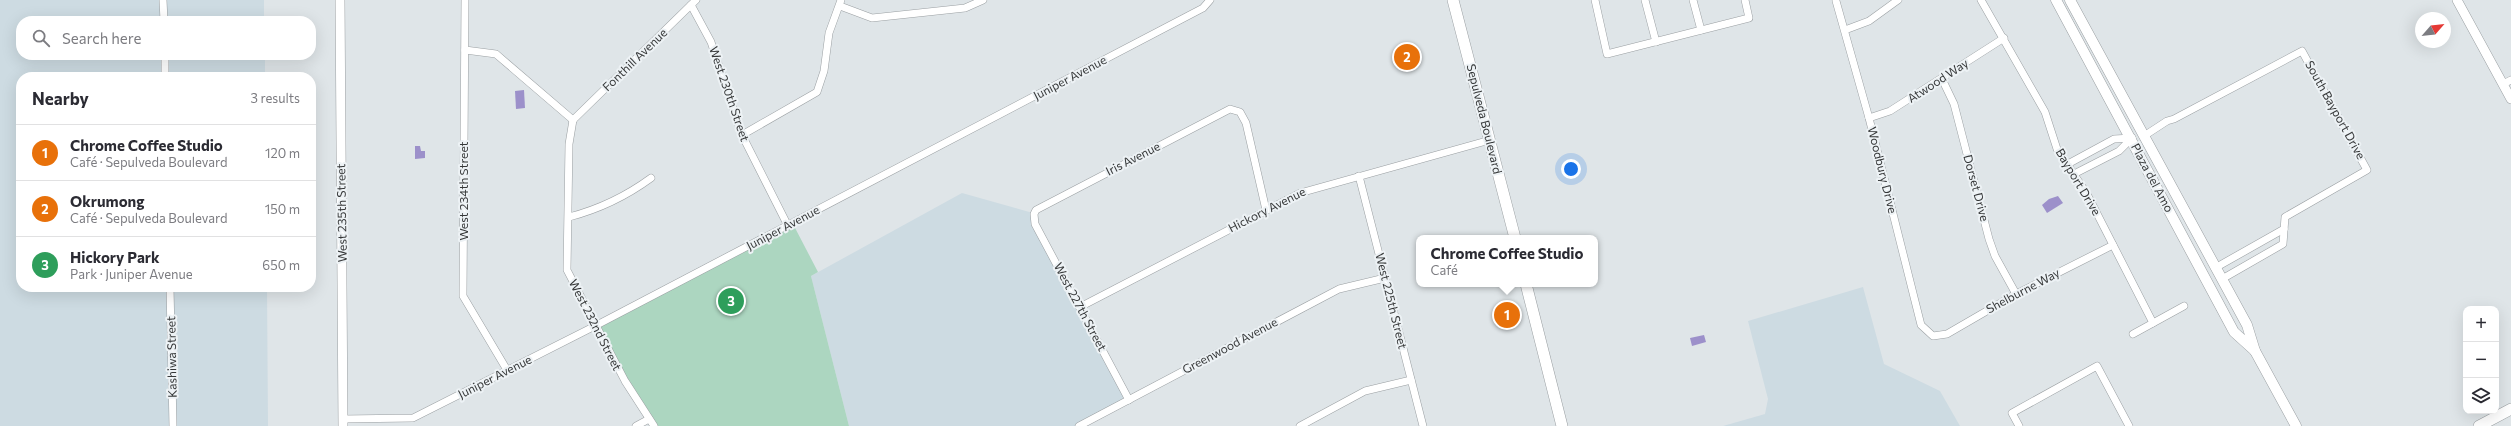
<!DOCTYPE html>
<html lang="en">
<head>
<meta charset="utf-8">
<style>
  body { margin:0; font-family:Commissioner,sans-serif; background:#f2f2f3; color:#2b2b33 }
  .controls { position:absolute; right:12px; bottom:12px; display:grid; overflow:hidden; border-radius:8px; box-shadow:0 4px 16px #0002 }
  .controls button { width:36px; height:36px; display:grid; place-items:center; padding:0; border:0; border-bottom:1px solid #e1e1e2; background:#fff; color:#2b2b33; font:20px sans-serif }
  .compass { position:absolute; left:2415px; top:12px; width:36px; height:36px; border-radius:50%; background:#fff; box-shadow:0 4px 16px #0002; rotate:62deg }
  .you { position:absolute; left:1571px; top:169px; width:14px; height:14px; margin:-10px; border:3px solid #fff; border-radius:50%; background:#1a73e8; box-shadow:0 0 0 6px #1a73e833 }
  .badge { display:grid; place-items:center; width:26px; height:26px; border-radius:50%; background:#b4280f; color:#fff; font-size:13px; font-weight:700 }
  .pin { position:absolute; translate:-50% -50%; border:2px solid #fff; box-shadow:0 1px 4px #0006 }
  .popup { position:absolute; left:1416px; top:235px; width:182px; height:52px; box-sizing:border-box; display:grid; place-content:center; border-radius:8px; background:#fff; filter:drop-shadow(0 1px 3px #0005); font-size:13px; white-space:nowrap; color:#7c7c81 }
  .popup b { font-size:15px; color:#2b2b33 }
  .popup::after { content:''; position:absolute; left:50%; top:100%; margin-left:-8px; border:8px solid transparent; border-top-color:#fff }
  .list { margin:0; padding:0; list-style:none }
  h2 { display:flex; justify-content:space-between; align-items:center; height:52px; margin:0; padding:0 16px; font-size:17px }
  h2 small { font-size:13px; font-weight:400; color:#7c7c81 }
  .list li { display:grid; grid-template-columns:26px 1fr auto; gap:12px; align-items:center; box-sizing:border-box; height:56px; padding:0 16px; border-top:1px solid #e1e1e2 }
  .list b { display:block; font-size:15px; white-space:nowrap }
  .list p { margin:0; font-size:13px; white-space:nowrap; color:#7c7c81 }
  .list em { font-size:13px; font-style:normal; color:#7c7c81 }
  .icon { flex:none; width:22px; height:22px; fill:none; stroke:currentColor; stroke-width:2; stroke-linecap:round; stroke-linejoin:round }
  .map { position:relative; flex:none; width:2511px; height:426px; overflow:hidden }
  .search { position:absolute; background:#fff; box-shadow:0 4px 16px #0002; left:16px; top:16px; width:300px; height:44px; display:flex; align-items:center; gap:10px; box-sizing:border-box; padding:0 14px; border-radius:16px; color:#7c7c81; font-size:15px }
  .panel { position:absolute; background:#fff; box-shadow:0 4px 16px #0002; left:16px; top:72px; width:300px; height:220px; border-radius:16px }
  .map>svg:first-child { display:block }
  .built { fill:#cddbe2 }
  .green { fill:#acd6c0 }
  .water { fill:#9c90ca }
  .lines { fill:none; stroke-linecap:round; stroke-linejoin:round }
  .minor-casing { stroke:#9a9fa2; stroke-width:8 }
  .tertiary-casing { stroke:#9a9fa2; stroke-width:10 }
  .secondary-casing { stroke:#9a9fa2; stroke-width:11 }
  .primary-casing { stroke:#9a9fa2; stroke-width:12 }
  .minor { stroke:#fff; stroke-width:7 }
  .tertiary { stroke:#fff; stroke-width:9 }
  .secondary { stroke:#fff; stroke-width:10 }
  .primary { stroke:#fff; stroke-width:11 }
  .labels { text-anchor:middle; stroke-width:4; stroke-linejoin:round; paint-order:stroke }
  .street-label { font-size:12px; fill:#363839; stroke:#edf2f5 }
</style>
</head>
<body>
<div class="map">
<svg width="2511" height="426" viewBox="0 0 2511 426">
  <rect width="100%" height="100%" fill="#dfe5e8"/>
  <g class="built">
    <polygon points="0,0 264,0 264,21 21,21 21,55 265,55 265,77 21,77 21,287 267,287 268,426 0,426"/>
    <polygon points="962,193 1033,213 1127,399 1075,426 849,426 811,276"/>
    <polygon points="1863,287 1884,364 1940,391 1960,426 1723,426 1765,414 1768,399 1748,321"/>
  </g>
  <polygon class="green" points="793,224 818,272 811,276 849,426 655,426 597,327"/>
  <g class="water">
    <polygon points="524,90 525,108 516,109 515,91"/>
    <polygon points="415,146 420,146 421,151 425,151 425,158 415,159"/>
    <polygon points="2058,196 2063,203 2047,213 2042,205 2049,199"/>
    <polygon points="1704,335 1706,342 1692,346 1690,338"/>
  </g>
  <g class="lines">
    <defs>
      <g id="minor">
        <polyline points="163,0 164,21"/>
        <polyline points="465,0 463,296 507,370"/>
        <polyline points="1595,0 1607,54 1749,18 1745,0"/>
        <polyline points="1645,0 1656,42"/>
        <polyline points="1693,0 1701,30"/>
        <polyline points="1981,0 2045,112 2057,149 2087,194 2153,323"/>
        <polyline points="1836,1 1869,118 1921,325 1933,336 1947,334 2016,294 2113,245"/>
        <polyline points="691,5 711,42 742,135 788,226"/>
        <polyline points="840,6 872,18 965,8 983,0"/>
        <polyline points="1845,30 1869,21 1898,0"/>
        <polyline points="465,50 496,54 573,120"/>
        <polyline points="165,55 165,77"/>
        <polyline points="1942,79 1954,104 1989,239 1995,256 2016,294"/>
        <polyline points="2503,84 2511,80"/>
        <polyline points="1869,118 1890,111 2004,38"/>
        <polyline points="573,120 569,144 567,270 625,381 654,426"/>
        <polyline points="573,120 696,0"/>
        <polyline points="742,135 817,92 824,71 829,33 841,0"/>
        <polyline points="2144,136 2167,121 2174,119 2302,51 2367,170 2285,217 2283,244 2222,279"/>
        <polyline points="2066,165 2114,139 2132,138"/>
        <polyline points="2074,174 2119,151 2132,138"/>
        <polyline points="1359,176 1423,426"/>
        <path d="M569 217C600 209 625 197 651 178"/>
        <polyline points="2215,268 2284,229"/>
        <polyline points="170,287 173,426"/>
        <polyline points="1080,307 1300,193 1490,140"/>
        <polyline points="2133,334 2184,306"/>
        <polyline points="1129,400 1035,224 1034,214 1036,210 1230,109 1240,112 1246,123 1266,210"/>
        <polyline points="343,419 413,418 595,326 1203,8 1210,0"/>
        <polyline points="636,426 649,419"/>
        <polyline points="1079,426 1339,289 1385,278"/>
        <polyline points="1300,426 1365,391 1411,380"/>
        <polyline points="2019,426 2012,413 2097,366 2129,426"/>
      </g>
      <g id="tertiary">
        <polyline points="340,0 343,426"/>
        <polyline points="2457,0 2511,99"/>
      </g>
      <g id="secondary">
        <polyline points="2056,0 2234,332 2255,351"/>
        <polyline points="2070,0 2247,325 2255,351 2296,426"/>
      </g>
      <g id="primary">
        <polyline points="1453,0 1515,238"/>
        <polyline points="1526,284 1562,426"/>
        <polyline points="2479,426 2511,409"/>
      </g>
    </defs>
    <use href="#minor" class="minor-casing"/>
    <use href="#tertiary" class="tertiary-casing"/>
    <use href="#secondary" class="secondary-casing"/>
    <use href="#primary" class="primary-casing"/>
    <use href="#minor" class="minor"/>
    <use href="#tertiary" class="tertiary"/>
    <use href="#secondary" class="secondary"/>
    <use href="#primary" class="primary"/>
  </g>
  <g class="labels">
    <g class="street-label">
      <text transform="translate(635 60) rotate(-44)" y="4">Fonthill Avenue</text>
      <text transform="translate(1070 78) rotate(-28)" y="4">Juniper Avenue</text>
      <text transform="translate(1938 81) rotate(-33)" y="4">Atwood Way</text>
      <text transform="translate(729 94) rotate(71)" y="4">West 230th Street</text>
      <text transform="translate(2335 110) rotate(61)" y="4">South Bayport Drive</text>
      <text transform="translate(1484 119) rotate(76)" y="4">Sepulveda Boulevard</text>
      <text transform="translate(1133 159) rotate(-27)" y="4">Iris Avenue</text>
      <text transform="translate(1882 170) rotate(76)" y="4">Woodbury Drive</text>
      <text transform="translate(2152 178) rotate(62)" y="4">Plaza del Amo</text>
      <text transform="translate(2078 182) rotate(59)" y="4">Bayport Drive</text>
      <text transform="translate(1976 188) rotate(75)" y="4">Dorset Drive</text>
      <text transform="translate(464 191) rotate(-90)" y="4">West 234th Street</text>
      <text transform="translate(1267 210) rotate(-27)" y="4">Hickory Avenue</text>
      <text transform="translate(342 213) rotate(-91)" y="4">West 235th Street</text>
      <text transform="translate(783 228) rotate(-28)" y="4">Juniper Avenue</text>
      <text transform="translate(2023 291) rotate(-28)" y="4">Shelburne Way</text>
      <text transform="translate(1391 301) rotate(76)" y="4">West 225th Street</text>
      <text transform="translate(1080 307) rotate(62)" y="4">West 227th Street</text>
      <text transform="translate(595 325) rotate(63)" y="4">West 232nd Street</text>
      <text transform="translate(1230 346) rotate(-28)" y="4">Greenwood Avenue</text>
      <text transform="translate(172 357) rotate(-91)" y="4">Kashiwa Street</text>
      <text transform="translate(495 377) rotate(-27)" y="4">Juniper Avenue</text>
    </g>
  </g>
</svg>
<div class="controls">
<button>+</button>
<button>−</button>
<button><svg class="icon" aria-label="layers" viewBox="0 0 24 24"><path d="M12 4l9 5-9 5-9-5zM3 14l9 5 9-5"/></svg></button>
</div>
<svg class="compass" viewBox="-18 -18 36 36"><path d="M0-13l5 13h-10z" fill="#e53935"/><path d="M0 13l5-13h-10z" fill="#7c7c81"/></svg>
<div class="you"></div>
<div class="pin badge" style="left:1507px;top:315px;background:#e8710a">1</div>
<div class="popup"><b>Chrome Coffee Studio</b>Café</div>
<div class="pin badge" style="left:1407px;top:57px;background:#e8710a">2</div>
<div class="pin badge" style="left:731px;top:301px;background:#2e9e5b">3</div>
<div class="search"><svg class="icon" aria-label="search" viewBox="0 0 24 24"><circle cx="10" cy="10" r="6"/><path d="M15 15l6 6"/></svg>Search here</div>
<section class="panel">
<h2>Nearby<small>3 results</small></h2>
<ul class="list">
<li><span class="badge" style="background:#e8710a">1</span><div><b>Chrome Coffee Studio</b><p>Café · Sepulveda Boulevard</p></div><em>120 m</em></li>
<li><span class="badge" style="background:#e8710a">2</span><div><b>Okrumong</b><p>Café · Sepulveda Boulevard</p></div><em>150 m</em></li>
<li><span class="badge" style="background:#2e9e5b">3</span><div><b>Hickory Park</b><p>Park · Juniper Avenue</p></div><em>650 m</em></li>
</ul>
</section>
</div>
</body>
</html>
